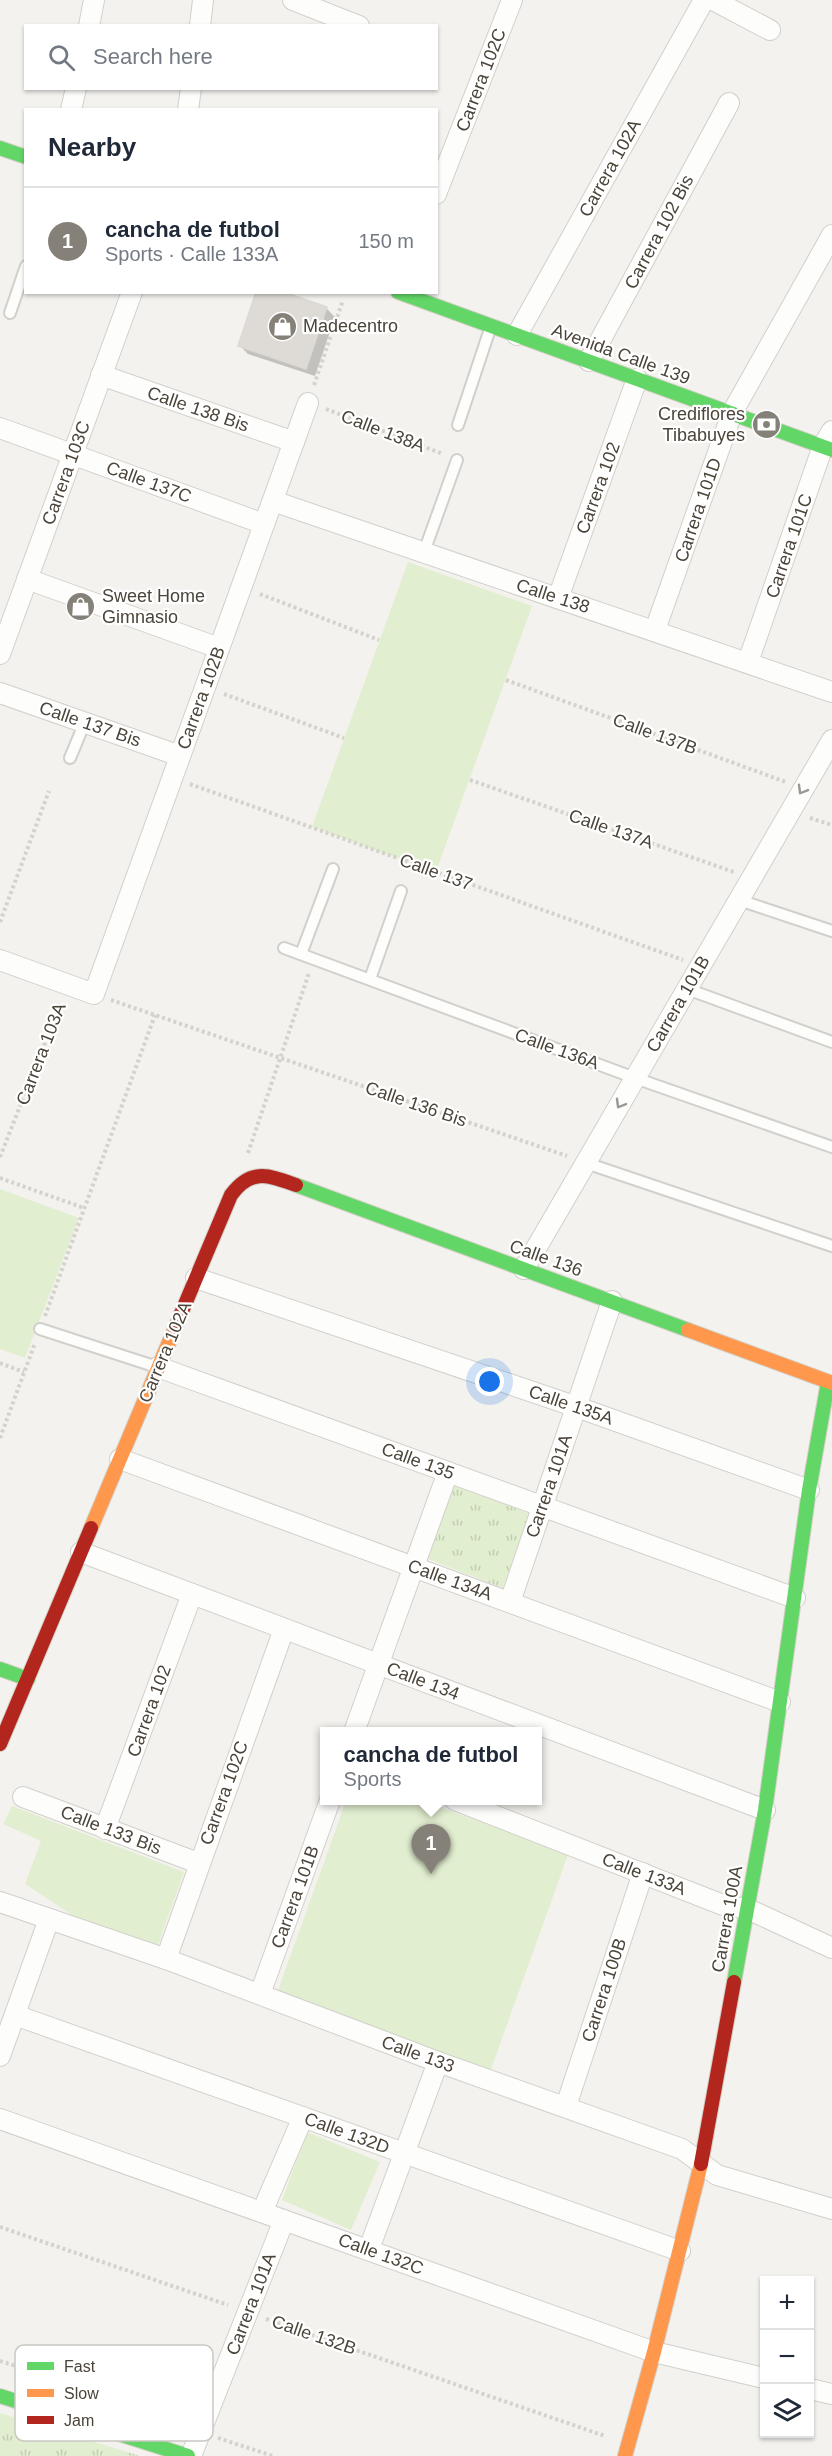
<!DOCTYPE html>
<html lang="en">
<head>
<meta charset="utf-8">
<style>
  body { margin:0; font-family:Helvetica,sans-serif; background:#f2f2f3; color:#1f2937 }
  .controls { position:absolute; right:18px; bottom:18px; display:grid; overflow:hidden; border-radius:0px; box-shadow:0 2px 4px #0004 }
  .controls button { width:54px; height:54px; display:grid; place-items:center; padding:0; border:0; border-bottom:2px solid #e0e1e3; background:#fff; color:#1f2937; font:30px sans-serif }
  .you { position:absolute; left:490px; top:1382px; width:21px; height:21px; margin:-15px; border:4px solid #fff; border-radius:50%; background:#1a73e8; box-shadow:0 0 0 9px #1a73e833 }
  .badge { display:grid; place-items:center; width:39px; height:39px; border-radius:50%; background:#868178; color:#fff; font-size:20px; font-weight:700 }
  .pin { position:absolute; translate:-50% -50px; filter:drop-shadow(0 2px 3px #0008) }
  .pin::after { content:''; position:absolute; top:32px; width:21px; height:18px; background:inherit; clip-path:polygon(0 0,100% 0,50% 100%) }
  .popup { position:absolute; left:320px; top:1727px; width:222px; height:78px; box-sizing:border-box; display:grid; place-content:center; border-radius:0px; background:#fff; filter:drop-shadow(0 2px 4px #0005); font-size:20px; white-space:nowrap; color:#747a83 }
  .popup b { font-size:22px; color:#1f2937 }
  .popup::after { content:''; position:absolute; left:50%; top:100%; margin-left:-12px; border:12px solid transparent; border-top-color:#fff }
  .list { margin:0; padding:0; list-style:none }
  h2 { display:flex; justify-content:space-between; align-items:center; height:78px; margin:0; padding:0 24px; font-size:26px }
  h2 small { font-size:20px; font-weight:400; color:#747a83 }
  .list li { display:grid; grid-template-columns:39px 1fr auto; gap:18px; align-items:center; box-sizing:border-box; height:108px; padding:0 24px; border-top:2px solid #e0e1e3 }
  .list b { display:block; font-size:22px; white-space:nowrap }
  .list p { margin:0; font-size:20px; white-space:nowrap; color:#747a83 }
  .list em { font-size:20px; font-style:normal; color:#747a83 }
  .icon { flex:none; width:33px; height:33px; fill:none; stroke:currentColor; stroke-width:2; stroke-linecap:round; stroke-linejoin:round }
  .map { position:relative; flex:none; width:832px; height:2456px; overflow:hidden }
  .search { position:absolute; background:#fff; box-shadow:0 2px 4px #0004; left:24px; top:24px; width:414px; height:66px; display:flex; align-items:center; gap:15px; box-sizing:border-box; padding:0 21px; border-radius:0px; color:#747a83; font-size:22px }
  .panel { position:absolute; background:#fff; box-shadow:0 2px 4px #0004; left:24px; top:108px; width:414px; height:186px; border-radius:0px }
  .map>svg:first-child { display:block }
  .grass { fill:url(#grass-tufts) }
  .park { fill:#e1eecf }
  .shadow { fill:#0003 }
  .building { fill:#dedbd6; stroke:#dcd9d4; stroke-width:1.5 }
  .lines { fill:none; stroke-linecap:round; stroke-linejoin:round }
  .lane-casing { stroke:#d2d0cb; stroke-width:14 }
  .street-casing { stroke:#d2d0cb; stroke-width:22 }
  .fast-casing { stroke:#d3cfc5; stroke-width:16 }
  .slow-casing { stroke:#d3cfc5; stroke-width:16 }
  .jam-casing { stroke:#d3cfc5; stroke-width:16 }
  .path { stroke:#d3d2cc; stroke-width:4; stroke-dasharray:3 3; stroke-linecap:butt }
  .lane { stroke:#fdfdfc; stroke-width:10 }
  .street { stroke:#fdfdfc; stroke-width:20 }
  .fast { stroke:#63d668; stroke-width:14 }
  .slow { stroke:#ff974d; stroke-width:14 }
  .jam { stroke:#b3261e; stroke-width:14 }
  .oneway { stroke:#9b9791 }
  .labels { text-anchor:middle; stroke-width:4.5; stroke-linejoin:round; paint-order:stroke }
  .street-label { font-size:18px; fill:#4b4439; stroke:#fff }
  .poi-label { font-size:18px; fill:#4b4439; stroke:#fff; text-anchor:start }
  .key { fill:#fff; stroke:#c9c7c4; stroke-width:1.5 }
  .key-label { font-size:16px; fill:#4b4439 }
</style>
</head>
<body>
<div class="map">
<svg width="832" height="2456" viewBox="0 0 832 2456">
  <defs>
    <pattern id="grass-tufts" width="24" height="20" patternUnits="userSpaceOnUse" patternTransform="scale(1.5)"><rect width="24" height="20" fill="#e1eecf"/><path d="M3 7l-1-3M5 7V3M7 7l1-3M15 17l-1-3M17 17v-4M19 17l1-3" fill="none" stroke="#c3cdb2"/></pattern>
  </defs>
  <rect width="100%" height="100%" fill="#f4f2ee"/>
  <g class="grass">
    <polygon points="454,1483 529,1514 503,1588 428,1559"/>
    <polygon points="0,2413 140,2456 0,2456"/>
  </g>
  <g class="park">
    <polygon points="408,562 532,606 436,872 312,827"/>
    <polygon points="0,1189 79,1218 25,1358 0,1349"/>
    <polygon points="346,1801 421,1801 569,1852 490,2072 277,1993"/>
    <polygon points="12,1806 184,1872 158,1945 78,1919 25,1884 41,1841 3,1824"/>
    <polygon points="307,2132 380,2162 351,2230 282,2200"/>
  </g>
  <polygon class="shadow" points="326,308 335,317 315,376 248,354 239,345"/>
  <polygon class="building" points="256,292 284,292 327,307 306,369 238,346"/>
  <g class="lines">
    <defs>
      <g id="lane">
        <polyline points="10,313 26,266"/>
        <polyline points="458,425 491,326"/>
        <polyline points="424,552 457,460"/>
        <polyline points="70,758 85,722"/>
        <polyline points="739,900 832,931"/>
        <polyline points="284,948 635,1078 832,1147"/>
        <polyline points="301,954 333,869"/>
        <polyline points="370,979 401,891"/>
        <polyline points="687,989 832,1042"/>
        <polyline points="586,1163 832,1246"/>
        <polyline points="40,1329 157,1367"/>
      </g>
      <g id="street">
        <polyline points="293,0 359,26"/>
        <polyline points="713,0 770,30"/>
        <polyline points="89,26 94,0"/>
        <polyline points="200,26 203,0"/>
        <polyline points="71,110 76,88"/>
        <polyline points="188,110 191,88"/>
        <polyline points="436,194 512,0"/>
        <polyline points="517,335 704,0"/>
        <polyline points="589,361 729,103"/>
        <polyline points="101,375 294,442"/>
        <polyline points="0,428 264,524"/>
        <polyline points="273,501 832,692"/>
        <polyline points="27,579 219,648"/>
        <polyline points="558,598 637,379"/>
        <polyline points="655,630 732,413 832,235"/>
        <polyline points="0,654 132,292"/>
        <polyline points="748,662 823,446 832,431"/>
        <polyline points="0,693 180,756"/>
        <polyline points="0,960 94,994 308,403"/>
        <polyline points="524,1269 832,740"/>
        <polyline points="196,1278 577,1407 809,1490"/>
        <polyline points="158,1367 795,1598"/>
        <polyline points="120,1459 780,1702"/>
        <polyline points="81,1552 765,1810"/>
        <polyline points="510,1602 612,1301"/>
        <polyline points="354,1732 448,1472"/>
        <polyline points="23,1797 198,1863"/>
        <polyline points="455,1800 723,1905 748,1909 832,1948"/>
        <polyline points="105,1829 192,1594"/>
        <polyline points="0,1902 166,1959 438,2062 682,2149 717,2175 832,2209"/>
        <polyline points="166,1959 284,1629"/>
        <polyline points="260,1994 330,1800"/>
        <polyline points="15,2015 680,2251"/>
        <polyline points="0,2056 49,1919"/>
        <polyline points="566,2106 643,1873"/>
        <polyline points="0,2119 654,2352 764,2378"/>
        <polyline points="262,2212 303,2117"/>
        <polyline points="369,2249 438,2062"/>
        <polyline points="810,2389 832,2394"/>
        <polyline points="191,2456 284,2220"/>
      </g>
      <g id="fast">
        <polyline points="0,148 26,157"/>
        <polyline points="398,292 832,450"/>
        <polyline points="296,1185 688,1330"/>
        <polyline points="0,1669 28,1679"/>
        <polyline points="734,1982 765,1810 809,1490 828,1382"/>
        <polyline points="0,2396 188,2456"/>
      </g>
      <g id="slow">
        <polyline points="688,1330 832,1383"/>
        <polyline points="91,1528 175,1328"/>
        <polyline points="625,2456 654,2352 701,2164"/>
      </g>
      <g id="jam">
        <path d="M175 1328 231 1195C251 1168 268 1175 296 1185"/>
        <polyline points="0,1744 91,1528"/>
        <polyline points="701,2164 734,1982"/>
      </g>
    </defs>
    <use href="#lane" class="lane-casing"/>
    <use href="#street" class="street-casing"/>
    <use href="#fast" class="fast-casing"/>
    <use href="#slow" class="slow-casing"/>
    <use href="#jam" class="jam-casing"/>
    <g class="path">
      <polyline points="314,385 343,300"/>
      <polyline points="326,409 443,454"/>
      <polyline points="260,594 379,640"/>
      <polyline points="506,680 786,782"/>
      <polyline points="224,694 344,738"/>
      <polyline points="470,780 734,872"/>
      <polyline points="190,784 683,960"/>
      <polyline points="810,818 832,825"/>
      <polyline points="0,922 49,791"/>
      <polyline points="111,1000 567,1156"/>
      <polyline points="248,1153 309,973"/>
      <polyline points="0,1157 61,1002"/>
      <polyline points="0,1178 84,1208"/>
      <polyline points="45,1316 155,1015"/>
      <polyline points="0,1363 24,1372"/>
      <polyline points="0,1438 35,1343"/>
      <polyline points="0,2227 228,2305"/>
      <polyline points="266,2319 605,2436"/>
      <polyline points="0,2361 56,2378 89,2394"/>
      <polyline points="218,2438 273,2456"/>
    </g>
    <use href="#lane" class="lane"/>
    <use href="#street" class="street"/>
    <use href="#fast" class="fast"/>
    <use href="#slow" class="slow"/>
    <use href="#jam" class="jam"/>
  </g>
  <defs><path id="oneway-chevron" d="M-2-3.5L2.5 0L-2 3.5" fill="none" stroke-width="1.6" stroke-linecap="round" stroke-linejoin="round" transform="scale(1.5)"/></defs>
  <g class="oneway">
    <use href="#oneway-chevron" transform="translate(802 790) rotate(120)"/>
    <use href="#oneway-chevron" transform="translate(620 1104) rotate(120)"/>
  </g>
  <defs>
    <symbol id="shop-disc" viewBox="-11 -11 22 22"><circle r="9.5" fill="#868178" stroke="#fff"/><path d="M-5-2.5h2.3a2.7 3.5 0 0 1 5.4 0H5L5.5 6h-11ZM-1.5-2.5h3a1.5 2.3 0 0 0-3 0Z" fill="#fff"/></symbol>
    <symbol id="bank-disc" viewBox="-11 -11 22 22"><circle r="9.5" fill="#868178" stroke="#fff"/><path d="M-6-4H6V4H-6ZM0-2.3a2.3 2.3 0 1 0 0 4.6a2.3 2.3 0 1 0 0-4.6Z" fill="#fff"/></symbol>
  </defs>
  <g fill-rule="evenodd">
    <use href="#shop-disc" x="266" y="310" width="33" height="33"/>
    <use href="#bank-disc" x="750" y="408" width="33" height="33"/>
    <use href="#shop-disc" x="64" y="590" width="33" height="33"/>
  </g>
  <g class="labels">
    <g class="street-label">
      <text transform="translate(481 80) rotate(-69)" y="6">Carrera 102C</text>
      <text transform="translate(610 168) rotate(-61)" y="6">Carrera 102A</text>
      <text transform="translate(659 232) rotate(-62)" y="6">Carrera 102 Bis</text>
      <text transform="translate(621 354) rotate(20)" y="6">Avenida Calle 139</text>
      <text transform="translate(198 409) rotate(19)" y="6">Calle 138 Bis</text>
      <text transform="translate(383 431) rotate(21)" y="6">Calle 138A</text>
      <text transform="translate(66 473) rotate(-70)" y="6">Carrera 103C</text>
      <text transform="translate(149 482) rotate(20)" y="6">Calle 137C</text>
      <text transform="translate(598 488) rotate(-70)" y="6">Carrera 102</text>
      <text transform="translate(698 510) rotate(-71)" y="6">Carrera 101D</text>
      <text transform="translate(789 546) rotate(-71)" y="6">Carrera 101C</text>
      <text transform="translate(553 596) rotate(18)" y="6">Calle 138</text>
      <text transform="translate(201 698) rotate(-70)" y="6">Carrera 102B</text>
      <text transform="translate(90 724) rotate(19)" y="6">Calle 137 Bis</text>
      <text transform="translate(655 734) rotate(20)" y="6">Calle 137B</text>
      <text transform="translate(611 829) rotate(19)" y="6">Calle 137A</text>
      <text transform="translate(436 872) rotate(20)" y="6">Calle 137</text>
      <text transform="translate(678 1004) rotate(-60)" y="6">Carrera 101B</text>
      <text transform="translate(557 1049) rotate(20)" y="6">Calle 136A</text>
      <text transform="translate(41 1054) rotate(-69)" y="6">Carrera 103A</text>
      <text transform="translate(416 1104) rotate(19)" y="6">Calle 136 Bis</text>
      <text transform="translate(546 1258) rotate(20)" y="6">Calle 136</text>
      <text transform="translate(165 1352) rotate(-67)" y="6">Carrera 102A</text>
      <text transform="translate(571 1405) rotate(19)" y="6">Calle 135A</text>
      <text transform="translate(418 1461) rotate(20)" y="6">Calle 135</text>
      <text transform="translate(549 1486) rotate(-71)" y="6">Carrera 101A</text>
      <text transform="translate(450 1580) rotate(20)" y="6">Calle 134A</text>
      <text transform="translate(423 1681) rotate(21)" y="6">Calle 134</text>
      <text transform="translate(149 1711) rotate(-70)" y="6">Carrera 102</text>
      <text transform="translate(224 1793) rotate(-70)" y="6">Carrera 102C</text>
      <text transform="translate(111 1830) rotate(21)" y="6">Calle 133 Bis</text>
      <text transform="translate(644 1874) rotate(21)" y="6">Calle 133A</text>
      <text transform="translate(295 1897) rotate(-70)" y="6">Carrera 101B</text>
      <text transform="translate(727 1919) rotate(-80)" y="6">Carrera 100A</text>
      <text transform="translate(604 1990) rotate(-72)" y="6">Carrera 100B</text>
      <text transform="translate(418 2054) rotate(20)" y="6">Calle 133</text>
      <text transform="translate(347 2133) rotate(20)" y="6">Calle 132D</text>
      <text transform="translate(381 2254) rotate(20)" y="6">Calle 132C</text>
      <text transform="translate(251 2304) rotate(-69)" y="6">Carrera 101A</text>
      <text transform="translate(314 2335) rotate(19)" y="6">Calle 132B</text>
    </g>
    <g class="poi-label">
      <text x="303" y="332">Madecentro</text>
      <text x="745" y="420" text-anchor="end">Crediflores<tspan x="745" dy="21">Tibabuyes</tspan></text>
      <text x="102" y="602">Sweet Home<tspan x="102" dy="21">Gimnasio</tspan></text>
    </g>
  </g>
  <rect x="15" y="2345" width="198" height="96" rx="9" class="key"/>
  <rect x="27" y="2362" width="27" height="8" fill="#63d668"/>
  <rect x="27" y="2389" width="27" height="8" fill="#ff974d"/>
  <rect x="27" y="2416" width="27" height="8" fill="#b3261e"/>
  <g class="key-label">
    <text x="64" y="2372">Fast</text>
    <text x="64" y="2399">Slow</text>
    <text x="64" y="2426">Jam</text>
  </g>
</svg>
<div class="controls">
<button>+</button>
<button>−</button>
<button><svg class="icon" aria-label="layers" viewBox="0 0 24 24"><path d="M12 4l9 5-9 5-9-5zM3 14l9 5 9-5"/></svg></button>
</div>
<div class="you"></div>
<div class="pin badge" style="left:431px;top:1874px">1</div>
<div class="popup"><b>cancha de futbol</b>Sports</div>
<div class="search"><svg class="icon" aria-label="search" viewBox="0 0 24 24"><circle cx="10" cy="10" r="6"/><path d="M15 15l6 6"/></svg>Search here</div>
<section class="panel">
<h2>Nearby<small></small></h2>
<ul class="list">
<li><span class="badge">1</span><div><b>cancha de futbol</b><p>Sports · Calle 133A</p></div><em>150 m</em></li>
</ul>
</section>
</div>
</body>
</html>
